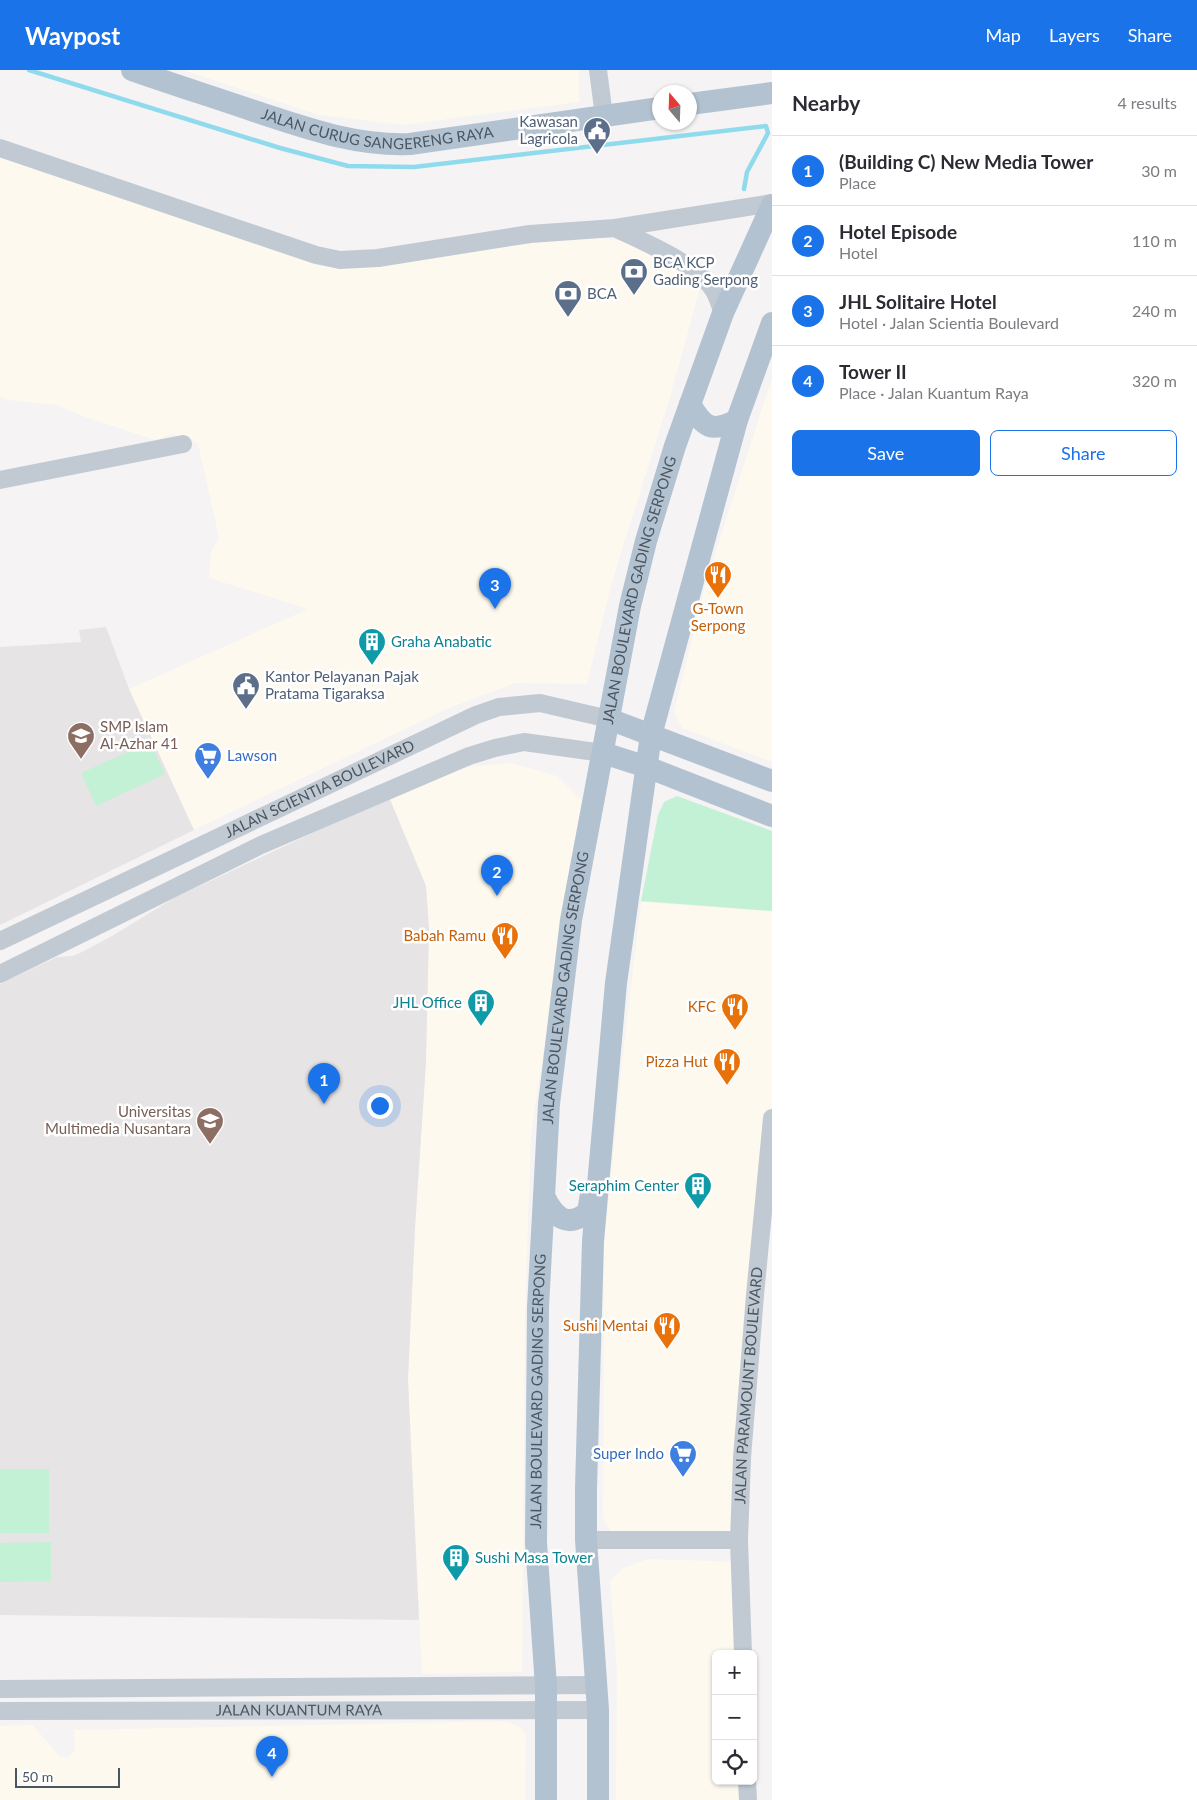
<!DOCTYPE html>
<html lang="en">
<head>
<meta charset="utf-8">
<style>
  body { margin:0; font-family:Lato,sans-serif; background:#f7f7f7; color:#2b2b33 }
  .controls { position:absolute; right:15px; bottom:15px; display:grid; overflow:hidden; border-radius:8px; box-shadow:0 1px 4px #0004 }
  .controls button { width:45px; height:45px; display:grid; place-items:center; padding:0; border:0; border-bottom:1px solid #e1e1e2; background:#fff; color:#2b2b33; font:25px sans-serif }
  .compass { position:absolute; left:652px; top:15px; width:45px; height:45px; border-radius:50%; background:#fff; box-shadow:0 1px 4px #0004; rotate:341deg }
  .scale { position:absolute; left:15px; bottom:12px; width:105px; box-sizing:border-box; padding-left:5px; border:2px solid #4a5661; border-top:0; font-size:14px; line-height:18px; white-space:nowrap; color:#4a5661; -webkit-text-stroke:4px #fff; paint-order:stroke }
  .you { position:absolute; left:379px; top:1035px; width:18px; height:18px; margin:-12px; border:4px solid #fff; border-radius:50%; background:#1a73e8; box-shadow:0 0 0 8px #1a73e833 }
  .badge { display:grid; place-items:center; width:32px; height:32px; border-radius:50%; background:#1a73e8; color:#fff; font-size:16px; font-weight:700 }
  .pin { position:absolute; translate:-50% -41px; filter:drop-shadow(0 1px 2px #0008) }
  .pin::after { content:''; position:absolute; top:26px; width:18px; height:15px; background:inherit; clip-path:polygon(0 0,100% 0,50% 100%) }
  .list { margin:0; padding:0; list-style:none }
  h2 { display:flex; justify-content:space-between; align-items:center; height:65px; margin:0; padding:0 20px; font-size:21px }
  h2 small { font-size:16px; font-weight:400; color:#7c7c81 }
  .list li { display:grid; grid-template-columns:32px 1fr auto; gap:15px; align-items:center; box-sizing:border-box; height:70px; padding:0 20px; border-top:1px solid #e1e1e2 }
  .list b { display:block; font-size:19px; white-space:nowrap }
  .list p { margin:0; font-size:16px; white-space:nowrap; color:#7c7c81 }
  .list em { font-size:16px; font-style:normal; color:#7c7c81 }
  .actions { display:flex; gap:10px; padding:15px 20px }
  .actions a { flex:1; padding:11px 0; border:1px solid #1a73e8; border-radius:8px; text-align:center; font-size:18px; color:#1a73e8 }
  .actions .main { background:#1a73e8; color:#fff }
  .icon { flex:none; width:28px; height:28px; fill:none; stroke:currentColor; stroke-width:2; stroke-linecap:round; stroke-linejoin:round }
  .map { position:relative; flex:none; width:772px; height:1730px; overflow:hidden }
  header { display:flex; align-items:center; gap:30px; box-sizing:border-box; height:70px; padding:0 25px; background:#1a73e8; color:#fff }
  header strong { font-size:24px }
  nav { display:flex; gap:28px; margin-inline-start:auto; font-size:18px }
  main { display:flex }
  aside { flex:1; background:#fff }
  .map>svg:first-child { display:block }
  .commercial { fill:#fdf9ef }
  .education { fill:#e6e4e5 }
  .green { fill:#c3f1d5 }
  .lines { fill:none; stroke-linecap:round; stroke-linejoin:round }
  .stream { stroke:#90daee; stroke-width:4.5 }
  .minor { stroke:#c1cad2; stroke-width:18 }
  .major { stroke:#b3c2d1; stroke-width:22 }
  .labels { text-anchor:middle; stroke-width:5; stroke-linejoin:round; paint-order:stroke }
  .street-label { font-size:15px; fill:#4a5661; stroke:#fff }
  .service-label { font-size:15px; fill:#4e5e75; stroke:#fff; text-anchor:start }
  .food-label { font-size:15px; fill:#c56008; stroke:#fff; text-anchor:end }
  .culture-label { font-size:15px; fill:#0d838f; stroke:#fff; text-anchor:start }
  .education-label { font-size:15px; fill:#785e54; stroke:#fff; text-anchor:start }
  .shop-label { font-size:15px; fill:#366cbe; stroke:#fff; text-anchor:start }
</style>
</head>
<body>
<header>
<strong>Waypost</strong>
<nav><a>Map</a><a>Layers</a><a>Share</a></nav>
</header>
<main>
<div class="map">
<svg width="772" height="1730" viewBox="0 0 772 1730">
  <rect width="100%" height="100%" fill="#f5f3f3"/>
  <g class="commercial">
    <polygon points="183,0 579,0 579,32 403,55 319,45"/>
    <polygon points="0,85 343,198 567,163 622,171 678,196 699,222 670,327 612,512 587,614 515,613 449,638 194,760 129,619 308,539 209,508 211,482 219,468 198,373 173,364 155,370 88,348 57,335 7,330 0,326"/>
    <polygon points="772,308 772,692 682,658 674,642 706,512"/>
    <polygon points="511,693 557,706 582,731 531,1064 525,1246 522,1602 422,1604 408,1309 415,1158 426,992 429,858 426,816 389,727 436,705 474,696"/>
    <polygon points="641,832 772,841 772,1062 734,1465 624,1464 611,1461 603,1448 604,1175 622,993"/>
    <polygon points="648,1489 747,1492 747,1584 716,1584 716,1711 747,1711 747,1730 616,1730 617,1602 610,1511 623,1498"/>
    <polygon points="503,1651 514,1654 521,1658 526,1665 525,1730 0,1730 0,1656 33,1655 59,1686 68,1687 75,1680 74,1660"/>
  </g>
  <g class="education">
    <polygon points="106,557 129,619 194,760 0,855 0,577 81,572 79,560"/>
    <polygon points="389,727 426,816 429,858 426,992 415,1158 408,1309 419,1550 0,1545 0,914 57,887 73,886 82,882 112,866 174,828"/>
  </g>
  <g class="green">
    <polygon points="150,672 165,704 96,736 81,703"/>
    <polygon points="677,726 772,761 772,841 641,831 658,745 664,732"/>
    <rect x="0" y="1399" width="49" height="64"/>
    <polygon points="51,1472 51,1511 0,1512 0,1473"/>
  </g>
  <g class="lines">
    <polyline class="stream" points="29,0 280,78 348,96 414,97 766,56 768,63 747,102 744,119"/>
    <g class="minor">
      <polyline points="598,0 604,46"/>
      <polyline points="0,78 316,185 340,190 378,188 530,164 615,158 772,133"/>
      <path d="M615 158C643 172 698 194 714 221 718 228 720 236 723 243"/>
      <polyline points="0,410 183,374"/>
      <path id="s1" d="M0 871 476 645 499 637 540 633 609 649"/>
      <polyline points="0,904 261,775 469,686 495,678 524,672 603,683"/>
      <polyline points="586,1470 739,1470"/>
      <path id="s2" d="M743 1584 739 1470 742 1388 755 1225 772 1048"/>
      <polyline points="0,1619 597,1615"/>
      <path id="s3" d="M0 1641 598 1640"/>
      <polyline points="747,1711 748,1730"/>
    </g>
    <g class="major">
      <path id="s4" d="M132 0C172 14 213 27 254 41 306 58 355 76 410 74L660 38"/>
      <polyline points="690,34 772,23"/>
      <path d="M690 334C704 358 712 363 737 350"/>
      <polyline points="609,649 772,711"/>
      <polyline points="603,683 647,697 772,746"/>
      <path d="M544 1126C554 1147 567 1159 588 1142L591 1124"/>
      <path id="s5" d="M546 1730V1616L536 1473 538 1237 549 1034 571 850 630 536 646 471 675 376 723 243 772 135"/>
      <polyline points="598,1730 598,1640 586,1470 586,1418 593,1171 616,913 651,665 737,350 772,253"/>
    </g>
  </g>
  <defs>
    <symbol id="civic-pin" viewBox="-11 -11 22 30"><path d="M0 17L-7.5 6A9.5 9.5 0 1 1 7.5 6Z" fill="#5c6f8a" stroke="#fff"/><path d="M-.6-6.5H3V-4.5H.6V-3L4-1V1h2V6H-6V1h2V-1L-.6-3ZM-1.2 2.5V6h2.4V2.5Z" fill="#fff"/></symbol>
    <symbol id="bank-pin" viewBox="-11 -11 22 30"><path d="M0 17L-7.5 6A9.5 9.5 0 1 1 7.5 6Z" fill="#5c6f8a" stroke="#fff"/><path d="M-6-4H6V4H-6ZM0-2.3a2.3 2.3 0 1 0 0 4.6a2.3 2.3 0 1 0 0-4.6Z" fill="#fff"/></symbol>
    <symbol id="restaurant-pin" viewBox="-11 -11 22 30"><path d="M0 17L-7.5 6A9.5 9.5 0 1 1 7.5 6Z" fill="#e8710a" stroke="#fff"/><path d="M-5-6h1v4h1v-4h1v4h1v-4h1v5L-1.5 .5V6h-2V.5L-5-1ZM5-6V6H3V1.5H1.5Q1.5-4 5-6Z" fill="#fff"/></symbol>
    <symbol id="building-pin" viewBox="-11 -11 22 30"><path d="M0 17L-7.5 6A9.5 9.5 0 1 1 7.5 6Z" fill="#0f9aa8" stroke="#fff"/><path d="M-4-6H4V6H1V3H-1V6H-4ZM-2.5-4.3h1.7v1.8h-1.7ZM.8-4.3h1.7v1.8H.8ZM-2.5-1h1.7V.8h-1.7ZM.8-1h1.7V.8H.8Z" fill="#fff"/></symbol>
    <symbol id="school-pin" viewBox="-11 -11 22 30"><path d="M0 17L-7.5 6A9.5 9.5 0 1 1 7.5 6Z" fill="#8d6e63" stroke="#fff"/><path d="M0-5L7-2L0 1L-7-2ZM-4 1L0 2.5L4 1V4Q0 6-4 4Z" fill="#fff"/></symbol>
    <symbol id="supermarket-pin" viewBox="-11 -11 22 30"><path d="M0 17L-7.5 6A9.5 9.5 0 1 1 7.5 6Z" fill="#3f7fe0" stroke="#fff"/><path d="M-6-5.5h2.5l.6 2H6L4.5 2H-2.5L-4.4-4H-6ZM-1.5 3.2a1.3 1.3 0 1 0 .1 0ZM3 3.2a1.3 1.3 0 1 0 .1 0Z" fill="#fff"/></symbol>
    <symbol id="university-pin" viewBox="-11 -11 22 30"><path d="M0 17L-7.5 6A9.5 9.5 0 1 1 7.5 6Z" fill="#8d6e63" stroke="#fff"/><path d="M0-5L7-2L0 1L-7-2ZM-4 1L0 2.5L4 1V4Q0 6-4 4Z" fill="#fff"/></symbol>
  </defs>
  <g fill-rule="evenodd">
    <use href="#civic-pin" x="581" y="45" width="32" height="43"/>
    <use href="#bank-pin" x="618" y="186" width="32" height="43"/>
    <use href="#bank-pin" x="552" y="208" width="32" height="43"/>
    <use href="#restaurant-pin" x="702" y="489" width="32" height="43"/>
    <use href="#building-pin" x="356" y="556" width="32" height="43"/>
    <use href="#civic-pin" x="230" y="600" width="32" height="43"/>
    <use href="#school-pin" x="65" y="650" width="32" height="43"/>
    <use href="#supermarket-pin" x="192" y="670" width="32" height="43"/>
    <use href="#restaurant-pin" x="489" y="850" width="32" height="43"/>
    <use href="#building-pin" x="465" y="917" width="32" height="43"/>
    <use href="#restaurant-pin" x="719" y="921" width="32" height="43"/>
    <use href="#restaurant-pin" x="711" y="976" width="32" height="43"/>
    <use href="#university-pin" x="194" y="1035" width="32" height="43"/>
    <use href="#building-pin" x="682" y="1100" width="32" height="43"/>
    <use href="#restaurant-pin" x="651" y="1240" width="32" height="43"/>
    <use href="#supermarket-pin" x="667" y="1368" width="32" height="43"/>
    <use href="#building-pin" x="440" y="1472" width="32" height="43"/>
  </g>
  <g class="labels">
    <g class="street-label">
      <text dy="5" stroke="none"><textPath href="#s4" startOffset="255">JALAN CURUG SANGERENG RAYA</textPath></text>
      <text dy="5" stroke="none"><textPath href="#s5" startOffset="1219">JALAN BOULEVARD GADING SERPONG</textPath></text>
      <text dy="5" stroke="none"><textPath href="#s1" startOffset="354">JALAN SCIENTIA BOULEVARD</textPath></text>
      <text dy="5" stroke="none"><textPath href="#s5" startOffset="814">JALAN BOULEVARD GADING SERPONG</textPath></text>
      <text dy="5" stroke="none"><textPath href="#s2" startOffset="269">JALAN PARAMOUNT BOULEVARD</textPath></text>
      <text dy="5" stroke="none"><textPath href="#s5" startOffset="409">JALAN BOULEVARD GADING SERPONG</textPath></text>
      <text dy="5" stroke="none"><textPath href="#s3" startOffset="299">JALAN KUANTUM RAYA</textPath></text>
    </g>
    <g class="service-label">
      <text x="578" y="57" text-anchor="end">Kawasan<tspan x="578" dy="17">Lagricola</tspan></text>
      <text x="653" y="198">BCA KCP<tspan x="653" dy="17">Gading Serpong</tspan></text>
      <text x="587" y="229">BCA</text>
      <text x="265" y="612">Kantor Pelayanan Pajak<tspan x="265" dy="17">Pratama Tigaraksa</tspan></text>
    </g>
    <g class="food-label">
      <text x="718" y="544" text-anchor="middle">G-Town<tspan x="718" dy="17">Serpong</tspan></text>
      <text x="486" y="871">Babah Ramu</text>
      <text x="716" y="942">KFC</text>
      <text x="708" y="997">Pizza Hut</text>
      <text x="648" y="1261">Sushi Mentai</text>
    </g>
    <g class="culture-label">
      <text x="391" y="577">Graha Anabatic</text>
      <text x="462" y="938" text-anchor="end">JHL Office</text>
      <text x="679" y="1121" text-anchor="end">Seraphim Center</text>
      <text x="475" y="1493">Sushi Masa Tower</text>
    </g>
    <g class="education-label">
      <text x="100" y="662">SMP Islam<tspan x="100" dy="17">Al-Azhar 41</tspan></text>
      <text x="191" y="1047" text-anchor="end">Universitas<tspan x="191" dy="17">Multimedia Nusantara</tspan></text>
    </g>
    <g class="shop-label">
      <text x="227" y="691">Lawson</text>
      <text x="664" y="1389" text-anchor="end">Super Indo</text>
    </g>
  </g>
</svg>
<div class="controls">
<button>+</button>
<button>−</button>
<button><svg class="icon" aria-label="locate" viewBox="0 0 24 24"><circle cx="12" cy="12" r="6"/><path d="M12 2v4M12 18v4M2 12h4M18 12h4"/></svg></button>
</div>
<svg class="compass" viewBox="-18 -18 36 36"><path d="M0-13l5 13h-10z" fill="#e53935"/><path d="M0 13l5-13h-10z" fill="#7c7c81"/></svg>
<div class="scale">50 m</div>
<div class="you"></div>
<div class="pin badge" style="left:324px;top:1034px">1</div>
<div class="pin badge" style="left:497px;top:826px">2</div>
<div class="pin badge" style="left:495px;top:539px">3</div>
<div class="pin badge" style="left:272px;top:1707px">4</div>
</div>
<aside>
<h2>Nearby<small>4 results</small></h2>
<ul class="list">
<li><span class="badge">1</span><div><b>(Building C) New Media Tower</b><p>Place</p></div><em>30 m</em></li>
<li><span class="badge">2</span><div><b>Hotel Episode</b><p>Hotel</p></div><em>110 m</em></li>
<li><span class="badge">3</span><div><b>JHL Solitaire Hotel</b><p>Hotel · Jalan Scientia Boulevard</p></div><em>240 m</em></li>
<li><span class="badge">4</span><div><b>Tower II</b><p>Place · Jalan Kuantum Raya</p></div><em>320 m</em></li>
</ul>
<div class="actions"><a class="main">Save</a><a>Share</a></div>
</aside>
</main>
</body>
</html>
